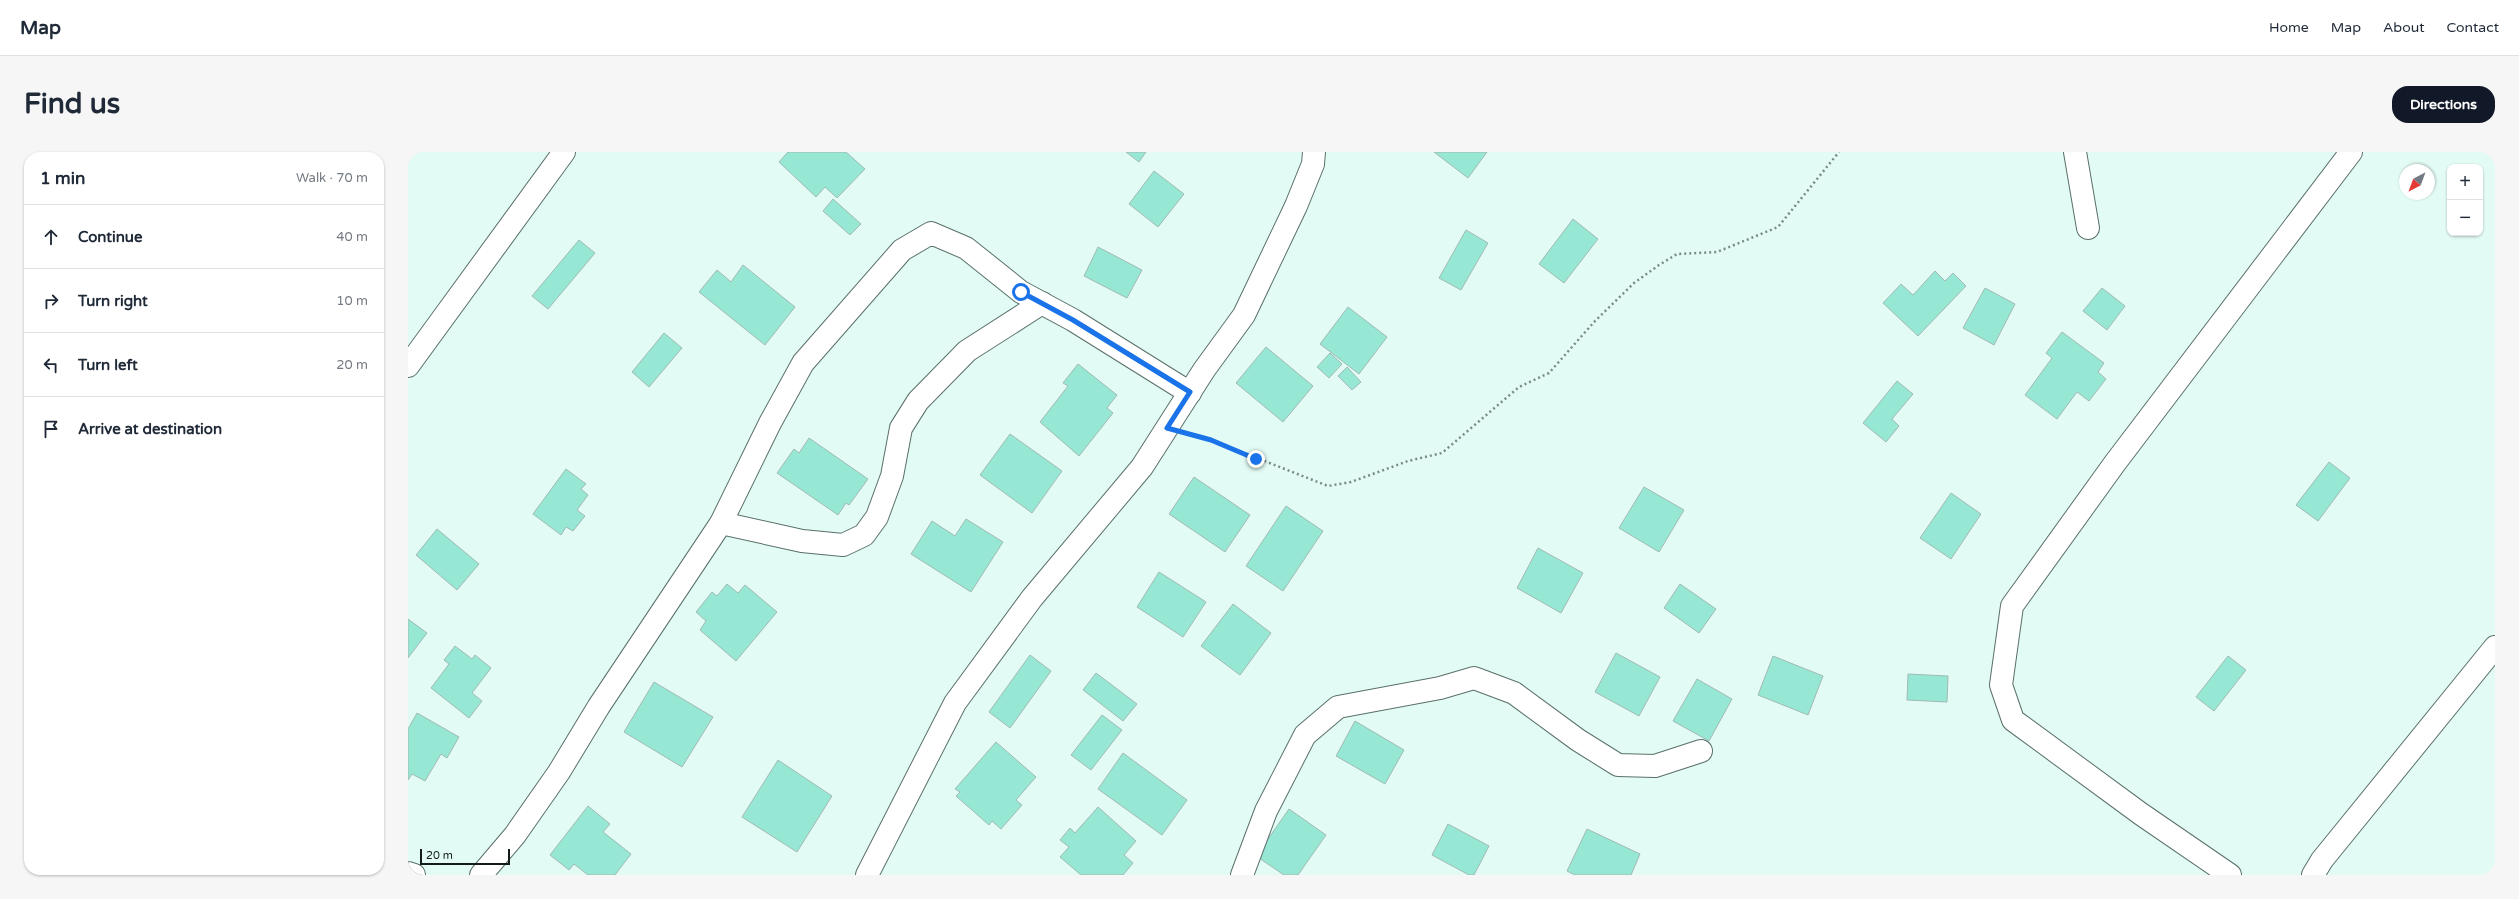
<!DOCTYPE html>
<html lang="en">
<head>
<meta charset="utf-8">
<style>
  body { margin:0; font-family:"Varela Round",sans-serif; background:#f6f6f7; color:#1f2937 }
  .controls { position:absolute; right:12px; top:12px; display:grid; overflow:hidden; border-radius:8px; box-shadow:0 1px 3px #0004 }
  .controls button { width:36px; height:36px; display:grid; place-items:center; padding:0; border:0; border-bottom:1px solid #e0e1e3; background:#fff; color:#1f2937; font:20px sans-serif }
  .compass { position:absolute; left:1991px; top:12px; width:36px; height:36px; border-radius:50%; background:#fff; box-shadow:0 1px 3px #0004; rotate:221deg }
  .scale { position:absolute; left:12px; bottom:10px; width:90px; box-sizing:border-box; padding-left:4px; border:2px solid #121b18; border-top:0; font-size:11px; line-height:14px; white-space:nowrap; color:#121b18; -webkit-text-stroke:3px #e2fbf4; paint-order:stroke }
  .stop { position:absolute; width:12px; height:12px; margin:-9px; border:3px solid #1a73e8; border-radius:50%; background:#fff }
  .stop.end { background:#1a73e8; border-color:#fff; box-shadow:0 1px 4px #0008 }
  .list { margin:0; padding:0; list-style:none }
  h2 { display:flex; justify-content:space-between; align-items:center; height:52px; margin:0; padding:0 16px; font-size:17px }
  h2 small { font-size:13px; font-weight:400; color:#747a83 }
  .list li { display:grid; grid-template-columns:26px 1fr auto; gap:12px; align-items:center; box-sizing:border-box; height:64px; padding:0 16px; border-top:1px solid #e0e1e3 }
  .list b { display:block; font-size:15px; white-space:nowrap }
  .list em { font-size:13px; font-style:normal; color:#747a83 }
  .icon { flex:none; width:22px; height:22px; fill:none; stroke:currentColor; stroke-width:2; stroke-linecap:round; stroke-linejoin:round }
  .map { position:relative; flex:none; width:2087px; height:723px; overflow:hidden; border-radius:16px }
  header { display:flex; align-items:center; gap:24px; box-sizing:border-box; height:56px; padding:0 20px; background:#fff; border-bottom:1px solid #e0e1e3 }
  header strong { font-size:19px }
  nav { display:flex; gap:22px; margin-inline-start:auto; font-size:14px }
  .intro { display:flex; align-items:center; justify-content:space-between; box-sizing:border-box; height:96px; padding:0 24px }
  h1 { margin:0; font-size:28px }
  .button { padding:10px 18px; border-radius:16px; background:#111827; color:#fff; font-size:14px; font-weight:700 }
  main { display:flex; gap:24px; padding:0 24px }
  aside { flex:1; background:#fff; border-radius:16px; box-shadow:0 1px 3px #0004 }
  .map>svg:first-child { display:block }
  .building { fill:#96e7d4; stroke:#a2bab3 }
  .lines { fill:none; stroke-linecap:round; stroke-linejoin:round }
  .minor-casing { stroke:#5a706b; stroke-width:24 }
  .path { stroke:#7a8b86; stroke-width:2.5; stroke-dasharray:2 3; stroke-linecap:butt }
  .minor { stroke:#fff; stroke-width:22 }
  .route { stroke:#1a73e8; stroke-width:5 }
</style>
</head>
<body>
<header>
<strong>Map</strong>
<nav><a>Home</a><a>Map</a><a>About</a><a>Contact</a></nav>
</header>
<div class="intro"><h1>Find us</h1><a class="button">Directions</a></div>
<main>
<aside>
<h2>1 min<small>Walk · 70 m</small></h2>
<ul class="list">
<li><svg class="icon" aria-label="ahead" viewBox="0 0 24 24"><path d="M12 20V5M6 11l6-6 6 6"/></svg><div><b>Continue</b></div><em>40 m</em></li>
<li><svg class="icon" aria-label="right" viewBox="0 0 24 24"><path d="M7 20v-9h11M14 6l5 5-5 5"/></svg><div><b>Turn right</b></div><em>10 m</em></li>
<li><svg class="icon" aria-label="left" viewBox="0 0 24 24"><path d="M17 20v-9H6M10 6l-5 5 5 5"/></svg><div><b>Turn left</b></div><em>20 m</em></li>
<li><svg class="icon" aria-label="arrive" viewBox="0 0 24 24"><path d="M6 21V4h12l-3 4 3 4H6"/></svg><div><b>Arrive at destination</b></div></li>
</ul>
</aside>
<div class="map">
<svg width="2087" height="723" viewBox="0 0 2087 723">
  <rect width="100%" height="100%" fill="#e2fbf4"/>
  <g class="building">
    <polygon points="380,0 438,0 457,17 429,46 417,35 408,45 371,10"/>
    <polygon points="718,0 738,0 731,10"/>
    <polygon points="1026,0 1079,0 1060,26"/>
    <polygon points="746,19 776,42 750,75 721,52"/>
    <polygon points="425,47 453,72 442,83 415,59"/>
    <polygon points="1165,67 1190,87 1156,131 1131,112"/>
    <polygon points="1058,78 1080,91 1053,138 1031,126"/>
    <polygon points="171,88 187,101 140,157 124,144"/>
    <polygon points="690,95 734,118 719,146 676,124"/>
    <polygon points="335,113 387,155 357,193 291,140 309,118 323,130"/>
    <polygon points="1527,119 1537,129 1545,121 1558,134 1510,184 1475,151 1493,132 1505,143"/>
    <polygon points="1577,136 1607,152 1586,193 1555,176"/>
    <polygon points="1694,136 1717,154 1699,178 1675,159"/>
    <polygon points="940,155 979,185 951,222 912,192"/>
    <polygon points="1654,180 1696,211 1690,220 1698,227 1681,249 1669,240 1649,267 1617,243 1644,206 1638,201"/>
    <polygon points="256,181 274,196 241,235 224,220"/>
    <polygon points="858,195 905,234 875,270 828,231"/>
    <polygon points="922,201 934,212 921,226 909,215"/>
    <polygon points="670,212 709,243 699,256 705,261 671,304 632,270 660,234 655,231"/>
    <polygon points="939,215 953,230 944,238 930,224"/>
    <polygon points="1489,229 1505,242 1484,267 1491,274 1478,290 1455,271"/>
    <polygon points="602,282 654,319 624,361 572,323"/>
    <polygon points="401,286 460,327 441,353 438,351 430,363 369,321 386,297 391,301"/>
    <polygon points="1921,310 1942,326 1910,369 1888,353"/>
    <polygon points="158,317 178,332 173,337 180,343 169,358 177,364 165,379 158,375 153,383 125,362"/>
    <polygon points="786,325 842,363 817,400 761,362"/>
    <polygon points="1236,335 1276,358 1251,400 1211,376"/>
    <polygon points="1543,341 1573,362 1543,407 1512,386"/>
    <polygon points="878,354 915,379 875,439 838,414"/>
    <polygon points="558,367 595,390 563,440 503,402 524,369 547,384"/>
    <polygon points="29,377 71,412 49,438 8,403"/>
    <polygon points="1130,396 1175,421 1153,461 1109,436"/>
    <polygon points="751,420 798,450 775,485 729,455"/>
    <polygon points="319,432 330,441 337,433 369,460 328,509 292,478 298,469 288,460 304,440 309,444"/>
    <polygon points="1272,432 1308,457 1291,481 1256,456"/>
    <polygon points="825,452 863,481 832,523 793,494"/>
    <polygon points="0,467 19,481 0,506"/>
    <polygon points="47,494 64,507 67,503 83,516 64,541 74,549 61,566 23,536 41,512 36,508"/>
    <polygon points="1208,501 1252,525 1231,564 1187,540"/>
    <polygon points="622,503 643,519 602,576 581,560"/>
    <polygon points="1365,504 1415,524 1400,563 1350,543"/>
    <polygon points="1820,504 1838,518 1806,559 1788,545"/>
    <polygon points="688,521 729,552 715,569 675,538"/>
    <polygon points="1500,522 1540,524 1539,550 1499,548"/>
    <polygon points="1289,527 1324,547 1301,589 1265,569"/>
    <polygon points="246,530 305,565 274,615 216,580"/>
    <polygon points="9,561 51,585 39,606 33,602 17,629 4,622 0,628 0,577"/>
    <polygon points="694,563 714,578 683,618 663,603"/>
    <polygon points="947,569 996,598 977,632 928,604"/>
    <polygon points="588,590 628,625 608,648 614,653 593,677 584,669 581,673 548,644 552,640 547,637"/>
    <polygon points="715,601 779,648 754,683 690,637"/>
    <polygon points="370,608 424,644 389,700 334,665"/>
    <polygon points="180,654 202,672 195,680 223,702 207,723 180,723 166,712 161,718 142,703"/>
    <polygon points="690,655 728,689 716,703 725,711 715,723 673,723 652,705 661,695 652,688 662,676 667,681"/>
    <polygon points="881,657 918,683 890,723 876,723 848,704"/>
    <polygon points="1040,672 1081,694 1066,723 1061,723 1024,703"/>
    <polygon points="1179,677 1232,702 1223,723 1167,723 1159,719"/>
  </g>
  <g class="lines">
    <defs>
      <g id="minor">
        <polyline points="1667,0 1680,76"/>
        <polyline points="0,214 156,0"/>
        <polyline points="313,371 394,389 435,393 456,383 469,365 484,324 493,276 510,249 559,199 634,151"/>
        <polyline points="0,721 6,723"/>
        <polyline points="73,723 107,683 151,620 191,554 313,371 362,271 395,211 494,98 523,81 558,96 613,140 665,168 782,241"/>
        <polyline points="459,723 547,551 624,446 734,315 796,218 836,163 888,54 905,12 906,0"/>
        <polyline points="834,723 858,659 897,583 930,555 1032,536 1066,526 1106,541 1170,588 1210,613 1247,614 1293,599"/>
        <polyline points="1822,723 1733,662 1605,568 1593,533 1604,454 1707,311 1943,0"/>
        <polyline points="1905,723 1914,708 2087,495"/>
      </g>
    </defs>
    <use href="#minor" class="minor-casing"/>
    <polyline class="path" points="786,283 803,288 920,334 943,330 1000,309 1034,301 1111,235 1141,221 1187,169 1226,131 1251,113 1269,102 1309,100 1370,75 1431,0"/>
    <use href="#minor" class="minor"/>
  </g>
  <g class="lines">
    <polyline class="route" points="613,140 665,168 782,240 759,276 803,288 848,307"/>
  </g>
</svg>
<div class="controls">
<button>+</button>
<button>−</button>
</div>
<svg class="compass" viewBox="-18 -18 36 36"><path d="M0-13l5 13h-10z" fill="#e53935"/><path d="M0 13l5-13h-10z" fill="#747a83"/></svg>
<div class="scale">20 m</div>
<div class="stop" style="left:613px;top:140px"></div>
<div class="stop end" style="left:848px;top:307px"></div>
</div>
</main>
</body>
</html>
